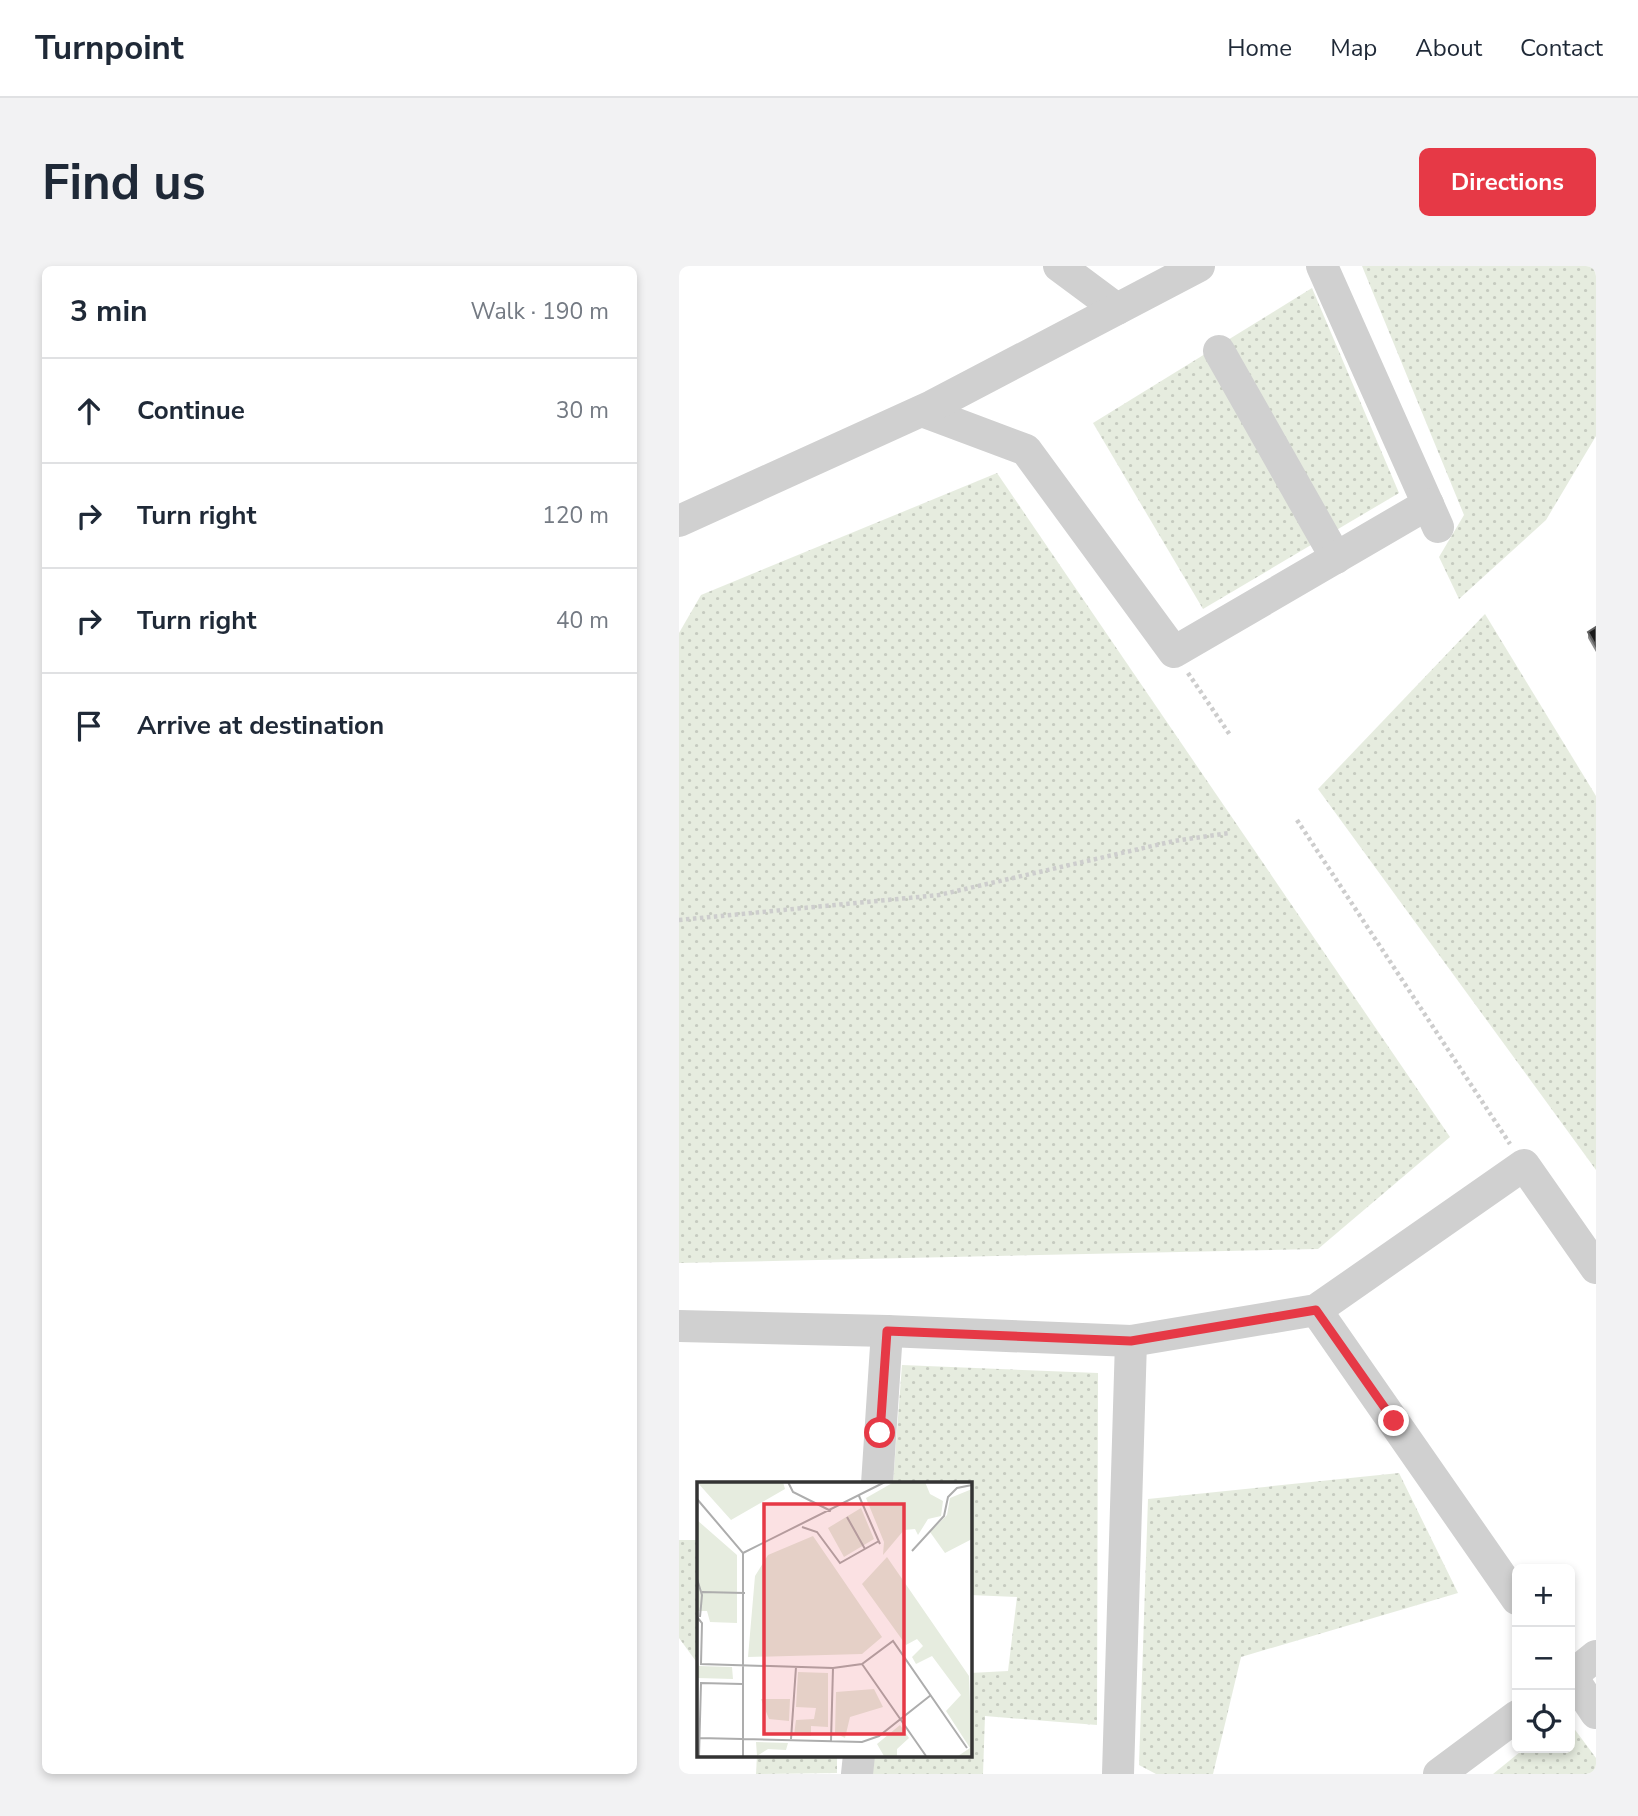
<!DOCTYPE html>
<html lang="en">
<head>
<meta charset="utf-8">
<style>
  body { margin:0; font-family:"Nunito Sans",sans-serif; background:#f2f2f3; color:#1f2937 }
  .controls { position:absolute; right:21px; bottom:21px; display:grid; overflow:hidden; border-radius:10px; box-shadow:0 4px 10px #0003 }
  .controls button { width:63px; height:63px; display:grid; place-items:center; padding:0; border:0; border-bottom:2px solid #e0e1e3; background:#fff; color:#1f2937; font:35px sans-serif }
  .stop { position:absolute; width:21px; height:21px; margin:-16px; border:5px solid #e63946; border-radius:50%; background:#fff }
  .stop.end { background:#e63946; border-color:#fff; box-shadow:0 2px 7px #0008 }
  .list { margin:0; padding:0; list-style:none }
  h2 { display:flex; justify-content:space-between; align-items:center; height:91px; margin:0; padding:0 28px; font-size:30px }
  h2 small { font-size:23px; font-weight:400; color:#747a83 }
  .list li { display:grid; grid-template-columns:46px 1fr auto; gap:21px; align-items:center; box-sizing:border-box; height:105px; padding:0 28px; border-top:2px solid #e0e1e3 }
  .list b { display:block; font-size:26px; white-space:nowrap }
  .list em { font-size:23px; font-style:normal; color:#747a83 }
  .icon { flex:none; width:38px; height:38px; fill:none; stroke:currentColor; stroke-width:2; stroke-linecap:round; stroke-linejoin:round }
  .map { position:relative; flex:none; width:917px; height:1508px; overflow:hidden; border-radius:10px }
  header { display:flex; align-items:center; gap:42px; box-sizing:border-box; height:98px; padding:0 35px; background:#fff; border-bottom:2px solid #e0e1e3 }
  header strong { font-size:33px }
  nav { display:flex; gap:38px; margin-inline-start:auto; font-size:24px }
  .intro { display:flex; align-items:center; justify-content:space-between; box-sizing:border-box; height:168px; padding:0 42px }
  h1 { margin:0; font-size:49px }
  .button { padding:18px 32px; border-radius:10px; background:#e63946; color:#fff; font-size:24px; font-weight:700 }
  main { display:flex; gap:42px; padding:0 42px }
  aside { flex:1; background:#fff; border-radius:10px; box-shadow:0 4px 10px #0003 }
  .map>svg:first-child { display:block }
  .grass { fill:url(#grass-dots) }
  .lines { fill:none; stroke-linecap:round; stroke-linejoin:round }
  .path { stroke:#cdcdcd; stroke-width:4.5; stroke-dasharray:3.5 3.5; stroke-linecap:butt }
  .minor { stroke:#d0d0d0; stroke-width:32 }
  .wall { fill:#8c8c8c }
  .building { fill:#1a1a1a; stroke:#5f5f5f; stroke-width:2 }
  .route { stroke:#e63946; stroke-width:9 }
  .inset-road { fill:none; stroke:#adadad; stroke-width:2 }
  .view { fill:#e63946; fill-opacity:0.15; stroke:#e63946; stroke-width:3.5 }
  .inset-edge { fill:none; stroke:#333; stroke-width:3.5 }
</style>
</head>
<body>
<header>
<strong>Turnpoint</strong>
<nav><a>Home</a><a>Map</a><a>About</a><a>Contact</a></nav>
</header>
<div class="intro"><h1>Find us</h1><a class="button">Directions</a></div>
<main>
<aside>
<h2>3 min<small>Walk · 190 m</small></h2>
<ul class="list">
<li><svg class="icon" aria-label="ahead" viewBox="0 0 24 24"><path d="M12 20V5M6 11l6-6 6 6"/></svg><div><b>Continue</b></div><em>30 m</em></li>
<li><svg class="icon" aria-label="right" viewBox="0 0 24 24"><path d="M7 20v-9h11M14 6l5 5-5 5"/></svg><div><b>Turn right</b></div><em>120 m</em></li>
<li><svg class="icon" aria-label="right" viewBox="0 0 24 24"><path d="M7 20v-9h11M14 6l5 5-5 5"/></svg><div><b>Turn right</b></div><em>40 m</em></li>
<li><svg class="icon" aria-label="arrive" viewBox="0 0 24 24"><path d="M6 21V4h12l-3 4 3 4H6"/></svg><div><b>Arrive at destination</b></div></li>
</ul>
</aside>
<div class="map">
<svg width="917" height="1508" viewBox="0 0 917 1508">
  <defs>
    <pattern id="grass-dots" width="8" height="8" patternUnits="userSpaceOnUse" patternTransform="scale(1.75)"><rect width="8" height="8" fill="#e6ecdf"/><path d="M2 2h.1M6 6h.1" fill="none" stroke="#c6cbc0" stroke-width="1.8" stroke-linecap="round"/></pattern>
  </defs>
  <rect width="100%" height="100%" fill="#fff"/>
  <g class="grass">
    <polygon points="683,0 917,0 917,170 867,254 780,333 760,291 785,249"/>
    <polygon points="633,22 720,227 524,343 414,157"/>
    <polygon points="318,207 771,871 639,983 0,997 0,367 22,329"/>
    <polygon points="806,348 917,530 917,904 639,523"/>
    <polygon points="223,1099 419,1107 418,1459 306,1450 304,1508 192,1508 195,1489 290,1489 291,1407 329,1405 338,1331 291,1329 290,1218 214,1217"/>
    <polygon points="720,1207 779,1327 562,1391 534,1508 477,1508 460,1499 469,1233"/>
    <polygon points="0,1274 19,1274 19,1398 0,1372"/>
    <polygon points="891,1457 917,1492 917,1508 814,1508 846,1482 891,1482"/>
    <polygon points="78,1489 158,1489 158,1507 77,1508"/>
  </g>
  <g class="lines">
    <g class="path">
      <polyline points="509,407 551,469"/>
      <polyline points="618,554 831,878"/>
      <polyline points="0,654 260,629 495,575 551,567"/>
    </g>
    <g class="minor">
      <polyline points="380,0 438,43"/>
      <polyline points="643,0 759,261"/>
      <polyline points="540,85 657,292"/>
      <polyline points="243,145 347,184 495,386 749,238"/>
      <polyline points="0,255 253,140 520,0"/>
      <polyline points="637,1044 838,1333"/>
      <polyline points="0,1060 208,1065 452,1075 637,1044 845,899 917,1002"/>
      <polyline points="198,1218 208,1065"/>
      <polyline points="891,1408 917,1447"/>
      <polyline points="891,1411 917,1390"/>
      <polyline points="178,1508 180,1489"/>
      <polyline points="439,1508 452,1075"/>
      <polyline points="760,1508 838,1450"/>
    </g>
  </g>
  <polygon class="wall" points="917,361 917,386 909,372 909,366"/>
  <polygon class="building" points="917,361 917,380 909,366"/>
  <g class="lines">
    <polyline class="route" points="201,1167 208,1065 452,1075 637,1044 715,1155"/>
  </g>
  <g transform="translate(18 1216)">
    <rect width="275" height="275" fill="#fff"/>
    <path d="M0 0H86L88 7 34 38ZM197 0H228L233 12 246 19 244 34 231 37 221 53 218 47 207 48 186 73 187 60 169 16ZM275 7V57L248 71 233 50 250 33 253 16ZM164 26 177 57 147 75 131 46ZM0 38 40 73V141L13 140 10 129H0ZM116 54 185 155 165 172 51 175 58 94 71 73ZM190 75 272 194 275 274H261L273 266 249 229 264 213 235 174 219 182 215 175 226 164 220 157 209 163 165 102ZM0 174 2 184 35 185 36 197 0 196ZM101 190 131 191V245L114 244V254L97 253 99 238 117 237 119 226 99 225ZM177 207 186 225 153 235 148 256 138 251 139 210ZM64 217H93L92 239 72 237ZM203 243 212 256 200 267V274H187L180 262ZM59 260 91 261 89 268 71 267 60 274Z" fill="#e6ecdf"/>
    <path class="inset-road" d="M91 0 96 10 134 29M162 14 183 62M0 17 46 71V274M150 35 168 67M105 45 120 50 143 81 182 59M215 69 247 34 251 15 260 6 275 3M46 71 188 0M0 97 5 113 3 135M5 110 48 111M0 135 5 141 4 182 136 186 165 182 196 159 270 266M165 182 229 274M2 256 165 260 182 254 234 213M94 257 99 185M134 259 136 186M2 274 4 201 45 202"/>
    <path class="view" d="M67 22H207V252H67Z"/>
    <rect width="275" height="275" class="inset-edge"/>
  </g>
</svg>
<div class="controls">
<button>+</button>
<button>−</button>
<button><svg class="icon" aria-label="locate" viewBox="0 0 24 24"><circle cx="12" cy="12" r="6"/><path d="M12 2v4M12 18v4M2 12h4M18 12h4"/></svg></button>
</div>
<div class="stop" style="left:201px;top:1167px"></div>
<div class="stop end" style="left:715px;top:1155px"></div>
</div>
</main>
</body>
</html>
